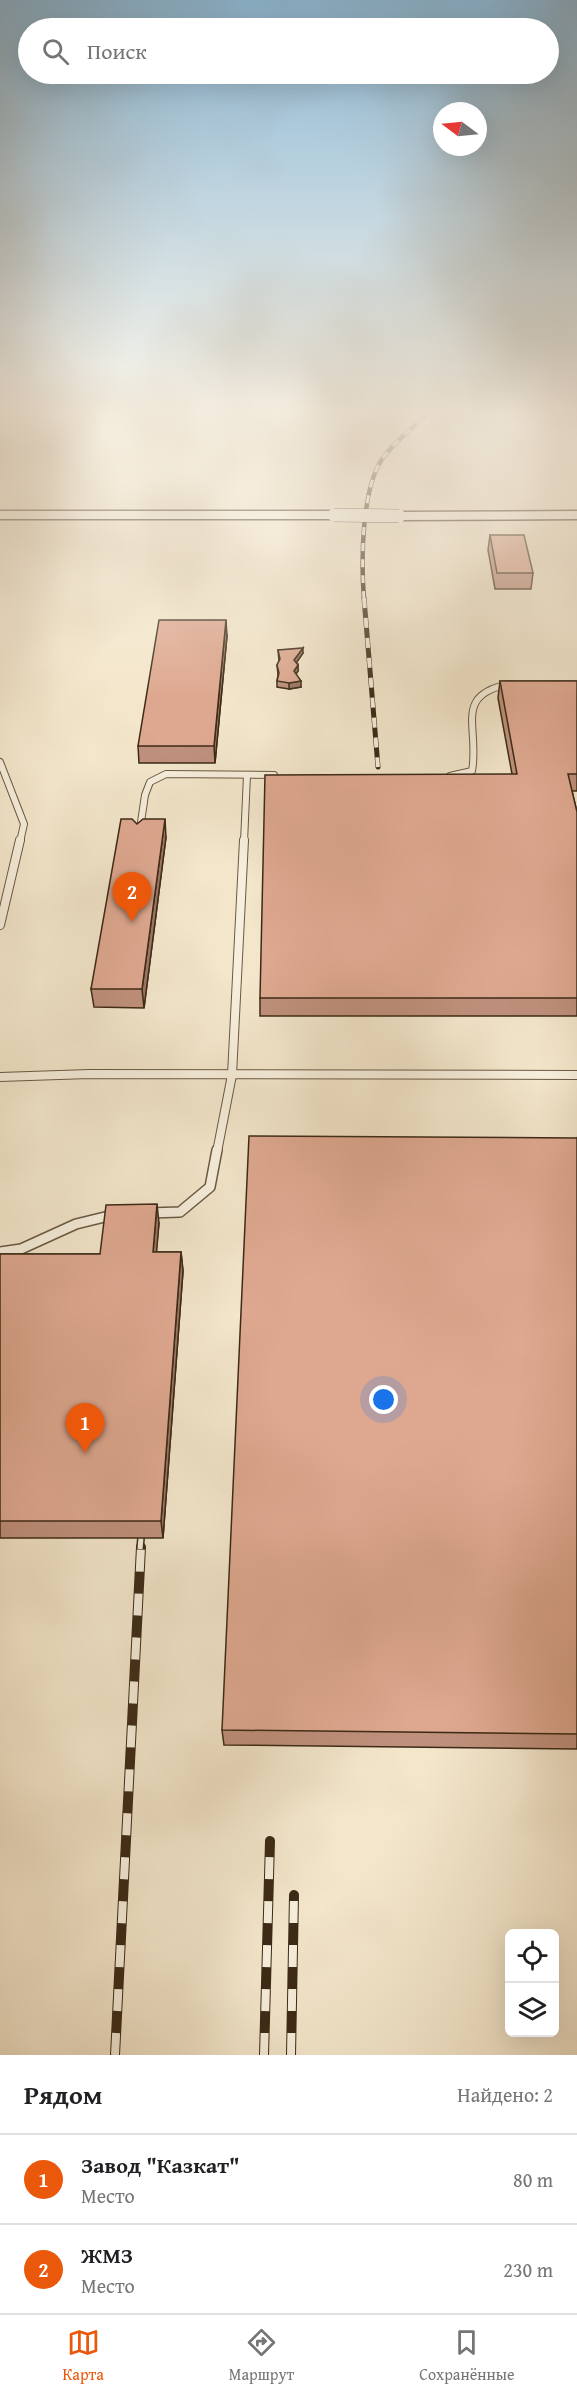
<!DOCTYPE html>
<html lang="ru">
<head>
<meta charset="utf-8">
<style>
  body { margin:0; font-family:"Gentium Book Plus",serif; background:#f2f2f2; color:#202124 }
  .controls { position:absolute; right:18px; bottom:18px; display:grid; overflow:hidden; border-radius:9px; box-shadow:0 6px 24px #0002 }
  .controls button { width:54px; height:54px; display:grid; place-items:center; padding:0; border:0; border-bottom:2px solid #e0e0e0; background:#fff; color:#202124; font:30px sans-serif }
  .compass { position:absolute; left:433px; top:102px; width:54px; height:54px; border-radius:50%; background:#fff; box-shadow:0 6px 24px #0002; rotate:286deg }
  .you { position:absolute; left:384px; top:1400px; width:21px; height:21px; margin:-15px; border:4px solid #fff; border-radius:50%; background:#1a73e8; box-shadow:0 0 0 9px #1a73e833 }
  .badge { display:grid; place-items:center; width:39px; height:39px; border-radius:50%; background:#ea580c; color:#fff; font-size:20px; font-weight:700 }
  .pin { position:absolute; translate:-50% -50px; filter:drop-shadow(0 2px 3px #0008) }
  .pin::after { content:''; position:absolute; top:32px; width:21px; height:18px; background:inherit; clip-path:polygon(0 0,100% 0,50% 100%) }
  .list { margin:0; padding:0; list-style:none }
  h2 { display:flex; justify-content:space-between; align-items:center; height:78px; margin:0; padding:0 24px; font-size:26px }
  h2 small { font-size:20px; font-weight:400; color:#757577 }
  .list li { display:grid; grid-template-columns:39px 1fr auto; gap:18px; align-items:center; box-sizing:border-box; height:90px; padding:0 24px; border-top:2px solid #e0e0e0 }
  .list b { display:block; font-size:22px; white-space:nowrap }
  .list p { margin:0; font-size:20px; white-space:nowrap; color:#757577 }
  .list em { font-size:20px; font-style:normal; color:#757577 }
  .icon { flex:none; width:33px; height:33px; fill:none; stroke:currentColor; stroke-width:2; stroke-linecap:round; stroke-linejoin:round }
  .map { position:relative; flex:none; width:577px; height:2055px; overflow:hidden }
  .search { position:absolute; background:#fff; box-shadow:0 6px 24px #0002; left:18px; right:18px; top:18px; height:66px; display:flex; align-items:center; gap:15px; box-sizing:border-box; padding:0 21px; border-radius:33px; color:#757577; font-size:22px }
  .sheet { height:258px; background:#fff }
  nav { display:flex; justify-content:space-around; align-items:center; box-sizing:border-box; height:84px; border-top:2px solid #e0e0e0; background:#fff; font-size:16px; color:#757577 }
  nav a { display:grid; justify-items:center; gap:3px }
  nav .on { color:#ea580c }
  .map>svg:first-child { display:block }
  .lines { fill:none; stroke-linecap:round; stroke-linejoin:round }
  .service-far2-casing { stroke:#6a5943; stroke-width:8 }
  .service-far1-casing { stroke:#6a5943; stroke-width:10 }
  .service-casing { stroke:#6a5943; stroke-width:12 }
  .secondary-casing { stroke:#3c2a16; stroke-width:3 }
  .service-far2 { stroke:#f7efdd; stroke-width:6 }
  .service-far1 { stroke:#f7efdd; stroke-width:8 }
  .service { stroke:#f7efdd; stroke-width:9 }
  .secondary { fill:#f7efdd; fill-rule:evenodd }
  .rail-far3-casing { stroke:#3c2a16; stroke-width:4.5 }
  .rail-far2-casing { stroke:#3c2a16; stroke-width:5 }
  .rail-far1-casing { stroke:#3c2a16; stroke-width:8 }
  .rail-casing { stroke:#3c2a16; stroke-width:10 }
  .rail-far3 { stroke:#f7efdd; stroke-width:3; stroke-dasharray:8; stroke-linecap:butt }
  .rail-far2 { stroke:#f7efdd; stroke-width:4; stroke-dasharray:10; stroke-linecap:butt }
  .rail-far1 { stroke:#f7efdd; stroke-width:5; stroke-dasharray:16; stroke-linecap:butt }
  .rail { stroke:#f7efdd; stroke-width:8; stroke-dasharray:22; stroke-linecap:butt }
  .secondary-bridge-casing { stroke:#3c2a16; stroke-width:14; stroke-linecap:butt }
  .secondary-bridge { stroke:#f7efdd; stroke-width:13 }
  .wall { fill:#bf907c; stroke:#3c2a16; stroke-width:1.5 }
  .shaded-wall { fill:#9b7665; stroke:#3c2a16; stroke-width:1.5 }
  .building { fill:#dea890; stroke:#3c2a16; stroke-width:1.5 }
</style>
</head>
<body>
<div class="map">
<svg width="577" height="2055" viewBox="0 0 577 2055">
  <rect width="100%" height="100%" fill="#f3e6cb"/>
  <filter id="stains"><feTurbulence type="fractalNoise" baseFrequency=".00333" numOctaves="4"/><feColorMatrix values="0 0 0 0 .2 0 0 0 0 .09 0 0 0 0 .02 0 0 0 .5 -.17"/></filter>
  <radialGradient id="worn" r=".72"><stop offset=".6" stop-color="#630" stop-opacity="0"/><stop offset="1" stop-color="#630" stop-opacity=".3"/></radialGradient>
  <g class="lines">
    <defs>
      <g id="service-far2">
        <polyline points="0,762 24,824 20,842"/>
        <path d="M450 776 472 771C480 727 452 695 510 684"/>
        <polyline points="140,829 145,795 150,782 166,774 274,775"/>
        <polyline points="244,842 247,775"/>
      </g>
      <g id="service-far1">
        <polyline points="0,925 20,840"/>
        <polyline points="0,1077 89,1074 577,1075"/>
        <polyline points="217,1152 232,1075 244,840"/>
      </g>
      <g id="service">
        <polyline points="149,1213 180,1212 210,1187 217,1150"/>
        <polyline points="0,1252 21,1249 76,1224 113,1215"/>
      </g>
      <g id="secondary">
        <polygon points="0,511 334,511 340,515 334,519 0,519"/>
        <polygon points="577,511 577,519 399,520 393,516 399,512"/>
      </g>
    </defs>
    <use href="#service-far2" class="service-far2-casing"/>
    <use href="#service-far1" class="service-far1-casing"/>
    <use href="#service" class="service-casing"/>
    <use href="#secondary" class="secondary-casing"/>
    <use href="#service-far2" class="service-far2"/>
    <use href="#service-far1" class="service-far1"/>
    <use href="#service" class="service"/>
    <use href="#secondary" class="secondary"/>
    <defs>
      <path id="rail-far3" d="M364 599C361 562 361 484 385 455 399 438 417 424 432 409"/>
      <polyline id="rail-far2" points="364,598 378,767"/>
      <polyline id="rail-far1" points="140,1549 141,1538"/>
      <g id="rail">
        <polyline points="115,2055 141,1547"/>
        <polyline points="264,2055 270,1841"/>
        <polyline points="291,2055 294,1895"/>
      </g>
    </defs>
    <use href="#rail-far3" class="rail-far3-casing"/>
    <use href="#rail-far2" class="rail-far2-casing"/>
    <use href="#rail-far1" class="rail-far1-casing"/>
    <use href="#rail" class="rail-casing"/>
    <use href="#rail-far3" class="rail-far3"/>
    <use href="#rail-far2" class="rail-far2"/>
    <use href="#rail-far1" class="rail-far1"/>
    <use href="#rail" class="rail"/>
    <defs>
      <polyline id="secondary-bridge" points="334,515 399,516"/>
    </defs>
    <use href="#secondary-bridge" class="secondary-bridge-casing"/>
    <use href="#secondary-bridge" class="secondary-bridge"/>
  </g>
  <g class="wall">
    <polygon points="490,535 533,573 531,589 495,589 488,550"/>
    <polygon points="227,636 215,763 139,763 138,746"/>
    <polygon points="278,650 303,653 296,663 298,665 298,671 296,674 301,687 289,689 277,687 277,681 278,675 277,665 279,661"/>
    <polygon points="500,681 577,681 577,791 572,791 577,812 577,1016 260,1016 260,998 512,774 498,698"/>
    <polygon points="137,824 166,837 144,1008 94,1007 91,989"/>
    <polygon points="577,1138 577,1749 224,1745 222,1730"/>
    <polygon points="159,1223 156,1252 181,1252 183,1271 163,1538 0,1538 0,1254 100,1254"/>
  </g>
  <g class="shaded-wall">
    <polygon points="226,620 227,636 215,763 214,746"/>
    <polygon points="303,648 303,653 294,666 294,660"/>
    <polygon points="298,665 298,671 294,677 294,671"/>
    <polygon points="301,681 301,687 289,689 289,683"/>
    <polygon points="165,819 166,837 144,1008 142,989"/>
    <polygon points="157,1204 159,1223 155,1271 153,1252"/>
    <polygon points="181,1252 183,1271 163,1538 161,1521"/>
  </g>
  <g class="building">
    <polygon points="490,535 524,535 533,573 497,573"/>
    <polygon points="159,620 226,620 214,746 138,746"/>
    <polygon points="303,648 294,660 298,665 294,671 301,681 289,683 277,681 279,673 277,665 280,659 278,650"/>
    <polygon points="500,681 577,681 577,774 568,774 577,812 577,998 260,998 265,775 517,774"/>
    <polygon points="121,819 132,819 137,824 143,819 165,819 142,989 91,989"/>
    <polygon points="249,1136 577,1138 577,1734 222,1730"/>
    <polygon points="157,1204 153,1252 181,1252 161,1521 0,1521 0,1254 100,1254 106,1205"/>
  </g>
  <linearGradient id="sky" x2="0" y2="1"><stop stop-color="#8ab8d7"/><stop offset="0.59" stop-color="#faf4e8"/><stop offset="1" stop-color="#faf4e8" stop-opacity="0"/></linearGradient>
  <rect width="577" height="697" fill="url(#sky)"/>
  <rect width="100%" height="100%" filter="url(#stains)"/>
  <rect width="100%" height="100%" fill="url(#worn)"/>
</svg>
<div class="controls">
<button><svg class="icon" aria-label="locate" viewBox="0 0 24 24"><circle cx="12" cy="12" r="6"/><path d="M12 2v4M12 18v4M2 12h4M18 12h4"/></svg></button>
<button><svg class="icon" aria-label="layers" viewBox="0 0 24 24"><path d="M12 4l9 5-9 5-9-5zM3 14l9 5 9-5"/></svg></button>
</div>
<svg class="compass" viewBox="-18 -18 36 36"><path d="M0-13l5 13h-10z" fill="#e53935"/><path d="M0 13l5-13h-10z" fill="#757577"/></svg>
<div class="you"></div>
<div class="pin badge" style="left:85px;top:1453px">1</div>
<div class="pin badge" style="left:132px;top:922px">2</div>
<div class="search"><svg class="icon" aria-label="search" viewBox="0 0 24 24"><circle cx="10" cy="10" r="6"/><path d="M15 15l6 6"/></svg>Поиск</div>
</div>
<section class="sheet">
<h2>Рядом<small>Найдено: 2</small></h2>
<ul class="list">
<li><span class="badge">1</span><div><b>Завод &quot;Казкат&quot;</b><p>Место</p></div><em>80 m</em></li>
<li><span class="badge">2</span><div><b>ЖМЗ</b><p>Место</p></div><em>230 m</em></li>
</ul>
</section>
<nav>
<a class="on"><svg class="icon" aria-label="map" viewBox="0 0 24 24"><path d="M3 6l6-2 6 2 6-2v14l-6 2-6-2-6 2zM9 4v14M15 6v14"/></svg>Карта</a>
<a><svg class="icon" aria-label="directions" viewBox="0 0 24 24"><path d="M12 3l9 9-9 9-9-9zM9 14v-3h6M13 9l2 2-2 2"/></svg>Маршрут</a>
<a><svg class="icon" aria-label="saved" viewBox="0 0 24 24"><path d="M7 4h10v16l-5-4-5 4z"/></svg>Сохранённые</a>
</nav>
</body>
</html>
